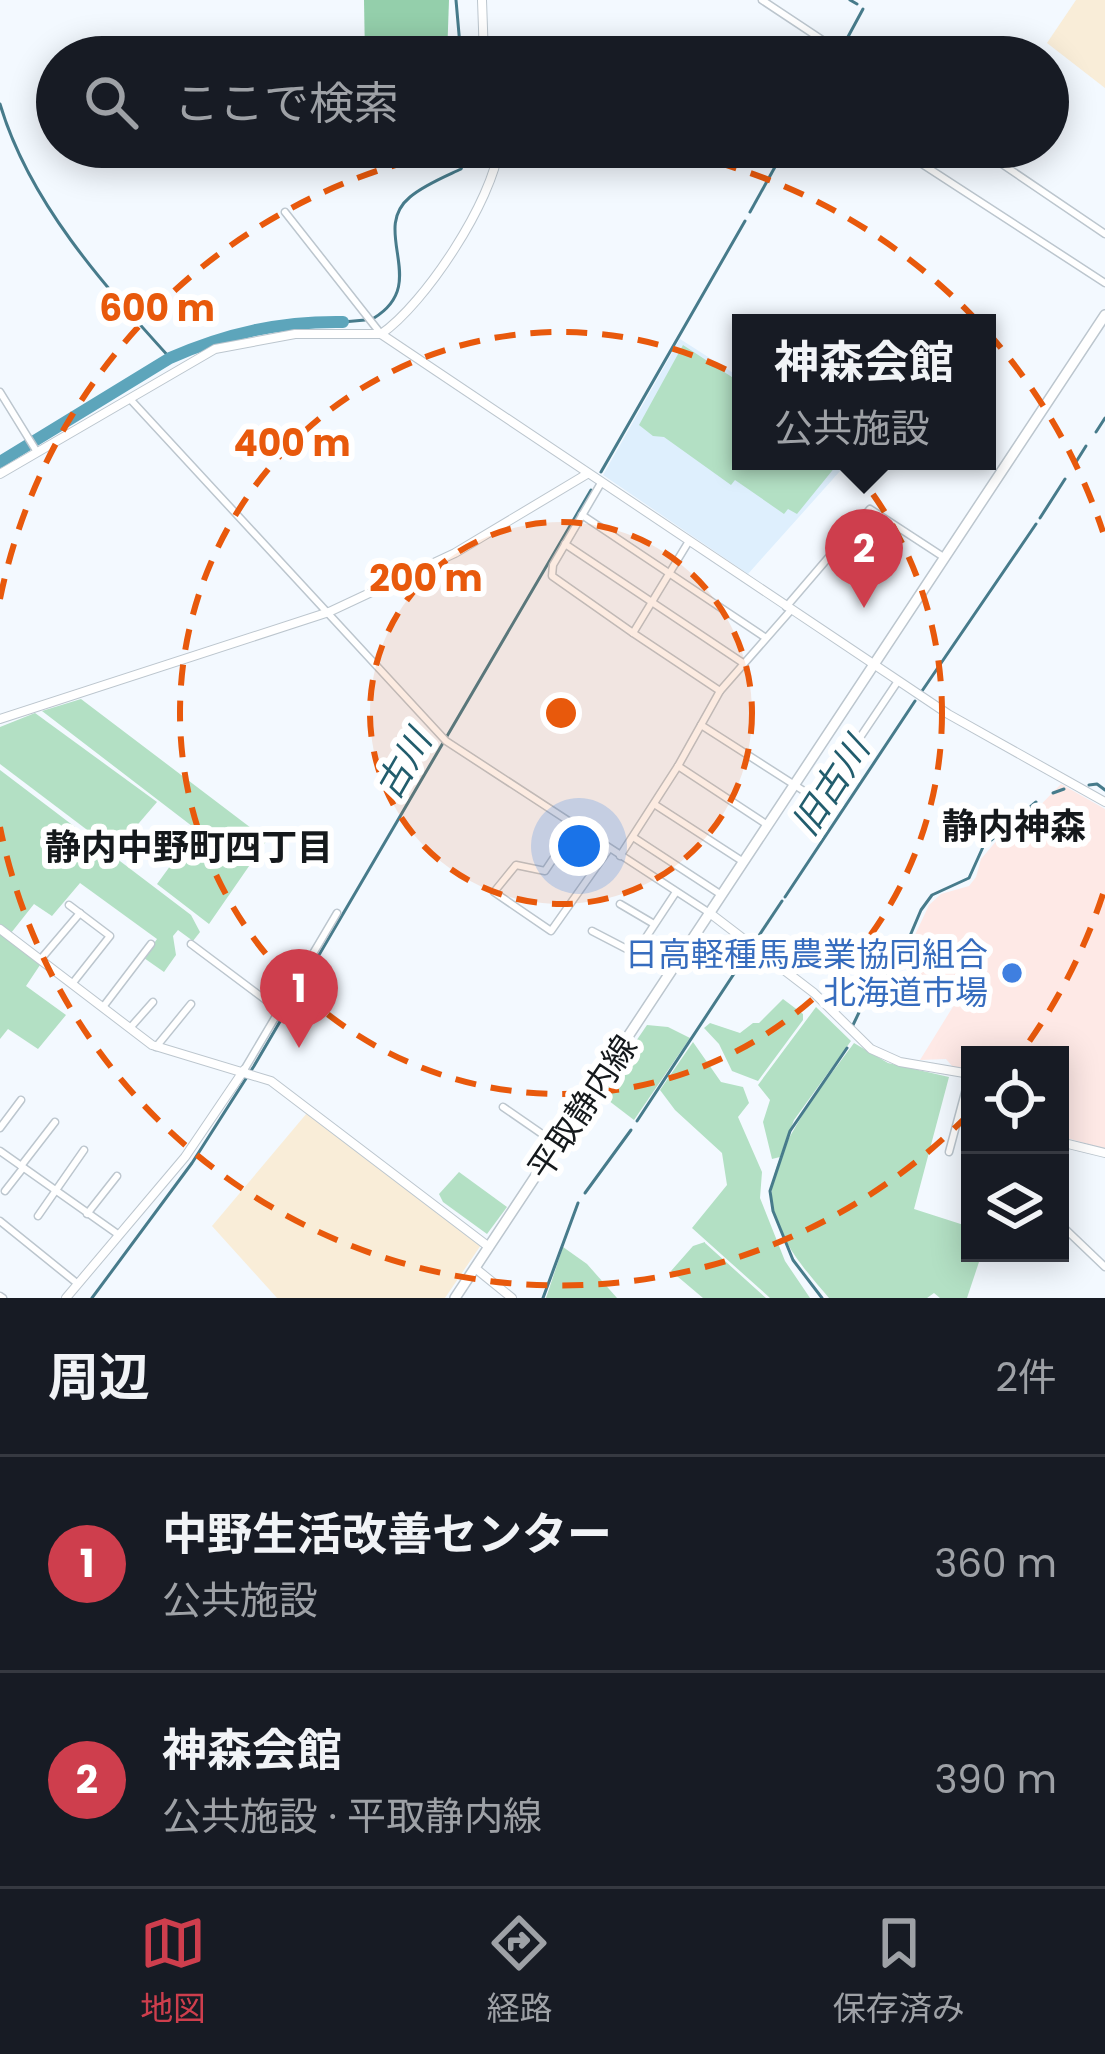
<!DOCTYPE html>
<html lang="ja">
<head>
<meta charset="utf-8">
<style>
  body { margin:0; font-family:Poppins,"Noto Sans JP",sans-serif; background:#20242c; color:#f1f3f6 }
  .controls { position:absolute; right:36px; bottom:36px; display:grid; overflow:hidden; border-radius:0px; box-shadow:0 6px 30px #0003 }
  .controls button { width:108px; height:108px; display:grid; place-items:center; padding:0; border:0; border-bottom:3px solid #363941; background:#171b24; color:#f1f3f6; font:60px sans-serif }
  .you { position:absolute; left:579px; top:846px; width:42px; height:42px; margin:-30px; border:9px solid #fff; border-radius:50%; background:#1a73e8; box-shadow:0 0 0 18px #1a73e833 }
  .badge { display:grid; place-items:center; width:78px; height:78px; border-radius:50%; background:#ce3e4d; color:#fff; font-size:39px; font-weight:700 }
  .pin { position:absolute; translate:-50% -99px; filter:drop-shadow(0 3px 6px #0008) }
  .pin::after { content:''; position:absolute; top:63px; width:42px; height:36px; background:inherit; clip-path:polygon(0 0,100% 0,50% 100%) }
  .popup { position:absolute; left:732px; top:314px; width:264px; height:156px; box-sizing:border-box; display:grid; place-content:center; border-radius:0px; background:#171b24; filter:drop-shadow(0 3px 9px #0005); font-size:39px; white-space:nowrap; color:#9ea1a6 }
  .popup b { font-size:45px; color:#f1f3f6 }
  .popup::after { content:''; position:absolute; left:50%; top:100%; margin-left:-24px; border:24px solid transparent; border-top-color:#171b24 }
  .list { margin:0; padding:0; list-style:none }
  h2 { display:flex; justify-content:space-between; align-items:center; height:156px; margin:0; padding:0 48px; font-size:51px }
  h2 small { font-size:39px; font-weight:400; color:#9ea1a6 }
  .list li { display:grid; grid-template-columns:78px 1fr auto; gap:36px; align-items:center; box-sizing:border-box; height:216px; padding:0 48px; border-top:3px solid #363941 }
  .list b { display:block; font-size:45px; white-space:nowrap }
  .list p { margin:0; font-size:39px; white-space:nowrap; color:#9ea1a6 }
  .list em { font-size:39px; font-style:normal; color:#9ea1a6 }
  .icon { flex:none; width:66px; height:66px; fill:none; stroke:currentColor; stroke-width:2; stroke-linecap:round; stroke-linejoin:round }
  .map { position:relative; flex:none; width:1105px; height:1298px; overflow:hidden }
  .search { position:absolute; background:#171b24; box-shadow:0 6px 30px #0003; left:36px; right:36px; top:36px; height:132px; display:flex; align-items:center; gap:30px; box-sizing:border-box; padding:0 42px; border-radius:66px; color:#9ea1a6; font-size:45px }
  .sheet { height:588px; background:#171b24 }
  nav { display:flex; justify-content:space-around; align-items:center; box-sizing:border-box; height:168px; border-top:3px solid #363941; background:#171b24; font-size:33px; color:#9ea1a6 }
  nav a { display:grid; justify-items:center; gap:6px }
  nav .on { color:#ce3e4d }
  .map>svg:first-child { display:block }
  .commercial { fill:#fee9e6 }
  .industrial { fill:#f9edd8 }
  .built { fill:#deeffd }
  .green { fill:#b3e0c4 }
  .forest { fill:#94cfab }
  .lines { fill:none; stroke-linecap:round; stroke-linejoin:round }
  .stream { stroke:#477b8b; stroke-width:3 }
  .river { stroke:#5da5bb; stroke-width:12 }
  .street-casing { stroke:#bcc6ce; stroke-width:9 }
  .secondary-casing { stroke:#bcc6ce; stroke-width:10 }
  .primary-casing { stroke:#bcc6ce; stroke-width:12 }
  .street { stroke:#fff; stroke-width:6 }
  .secondary { stroke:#fff; stroke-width:8 }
  .primary { stroke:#fff; stroke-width:9 }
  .ring { fill:none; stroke:#e8590c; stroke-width:6; stroke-dasharray:21 15 }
  .shop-dot { fill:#3f7fe0; stroke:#fff; stroke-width:4.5 }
  .labels { text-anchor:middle; stroke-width:12; stroke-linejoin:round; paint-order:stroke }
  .shop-label { font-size:33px; fill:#366cbe; stroke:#fff; text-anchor:end }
  .street-label { font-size:33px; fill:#15191c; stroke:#fff }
  .water-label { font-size:36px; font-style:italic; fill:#225d6d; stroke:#fff }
  .neighbourhood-label { font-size:36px; font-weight:bold; fill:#15191c; stroke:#fff }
  .centre { fill:#e8590c; stroke:#fff; stroke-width:6 }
  .ring-label { font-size:36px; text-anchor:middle; font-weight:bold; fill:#e8590c; stroke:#fff; stroke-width:12; stroke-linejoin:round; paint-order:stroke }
</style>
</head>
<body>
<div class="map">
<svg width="1105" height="1298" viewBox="0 0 1105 1298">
  <rect width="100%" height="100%" fill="#f3f9ff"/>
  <polygon class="commercial" points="1061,784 1105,809 1105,1149 1060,1136 1060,1055 970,1055 970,1071 953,1067 946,1059 920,1060 954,1005 915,980 923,966 907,952 929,905 941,894 969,886 976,877 981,859 998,839 1017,829"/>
  <g class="industrial">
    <polygon points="1076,0 1105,0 1105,88 1047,43"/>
    <polygon points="307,1113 481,1245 445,1298 277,1298 212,1226"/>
  </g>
  <polygon class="built" points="680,339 741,378 741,461 849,461 748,574 603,475"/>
  <g class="green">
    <polygon points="683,345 741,383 741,461 840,461 797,514 788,509 784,514 735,480 731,485 664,437 653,436 639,425"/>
    <polygon points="81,699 267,840 209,924 157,884 195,832 231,856 42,711"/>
    <polygon points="35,713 157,802 115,851 0,764 0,727"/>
    <polygon points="0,770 191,915 200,932 193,941 178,930 173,936 176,955 164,972 144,958 157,939 80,883 52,916 34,904 11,933 0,925"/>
    <polygon points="0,934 40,965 26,986 66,1015 38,1049 8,1029 0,1039"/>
    <polygon points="783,999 803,1014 803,1020 758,1081 732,1071 719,1044 704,1028 710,1023 740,1033 753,1023 759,1023"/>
    <polygon points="816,1007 851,1041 794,1120 780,1157 772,1159 763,1122 770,1100 758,1085"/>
    <polygon points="647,1025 668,1027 690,1038 634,1120 600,1094"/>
    <polygon points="693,1042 721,1082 743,1087 749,1103 738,1117 762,1172 760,1198 785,1261 810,1298 770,1298 692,1228 727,1185 722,1153 675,1110 660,1090"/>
    <path d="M854 1043 888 1063 949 1077 914 1209 970 1227V1253H982L967 1298H940L934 1293 927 1298H829C806 1271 776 1238 772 1200 767 1153 827 1080 854 1043Z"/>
    <polygon points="459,1172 507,1207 487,1234 443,1202 439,1194"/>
    <polygon points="705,1242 705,1243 766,1298 703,1298 671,1271 693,1246"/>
    <polygon points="563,1247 587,1264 617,1298 546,1298"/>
  </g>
  <polygon class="forest" points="364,0 449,0 447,57 365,57"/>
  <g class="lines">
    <g class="stream">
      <polyline points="456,0 461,57"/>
      <polyline points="850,0 857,4"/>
      <polyline points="843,46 863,9"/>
      <path d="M0 104C29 202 103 284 170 358"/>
      <polyline points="750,212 786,147"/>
      <path d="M374 318C431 283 369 231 410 197 424 185 444 177 461 169L470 147"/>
      <polyline points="343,322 365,320"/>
      <polyline points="1096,432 1105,418"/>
      <polyline points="1076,462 1086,446"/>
      <polyline points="601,472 745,221"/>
      <polyline points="1040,518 1065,479"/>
      <polyline points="922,691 1036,524"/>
      <polyline points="1089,785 1097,784 1105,790"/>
      <polyline points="1053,793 1064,789"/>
      <polyline points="785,897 915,701"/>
      <polyline points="756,940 782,901"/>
      <polyline points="853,1025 864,1002 901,957 921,910 932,895 969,878 983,847 1036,802"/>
      <polyline points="637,1121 749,951"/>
      <polyline points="585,1193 631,1130"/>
      <polyline points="92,1298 192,1163 254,1066 591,490"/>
      <polyline points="543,1298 578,1203"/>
      <polyline points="822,1298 793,1260 773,1211 770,1191 790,1131 847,1048"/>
    </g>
    <path class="river" d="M0 462 170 358C227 333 281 321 343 322"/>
    <defs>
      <g id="street">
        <polyline points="762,0 848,57"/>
        <polyline points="933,147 922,164 1105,283"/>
        <polyline points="977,147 1105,234"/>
        <polyline points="285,212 381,334"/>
        <polyline points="0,392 37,452"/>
        <polyline points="130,399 446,741 708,912"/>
        <polyline points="601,483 553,565 552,576 633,633"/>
        <polyline points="582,515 766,638"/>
        <polyline points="689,541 633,633 720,691"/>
        <polyline points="565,544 743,663"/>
        <polyline points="786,607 870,509 945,558"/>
        <polyline points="701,725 818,800 898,681"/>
        <polyline points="678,766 766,824"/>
        <polyline points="654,804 742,861"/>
        <polyline points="575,826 545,871 516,865 494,892 551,931 609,849"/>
        <polyline points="633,837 720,894"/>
        <polyline points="620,856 678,766 720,691 791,610"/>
        <polyline points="620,904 654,924"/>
        <polyline points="69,905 110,936 72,984"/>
        <polyline points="592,931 671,972"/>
        <polyline points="191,944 279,1010"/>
        <polyline points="637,951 676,892"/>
        <polyline points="40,960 80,913"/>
        <polyline points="103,1007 151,944"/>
        <polyline points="130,1028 153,1002"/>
        <polyline points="156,1047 191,1004"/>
        <polyline points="244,1070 337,913"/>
        <polyline points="503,1107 558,1145"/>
        <polyline points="0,1128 21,1100"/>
        <polyline points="0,1151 119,1235"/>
        <polyline points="949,1152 970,1074"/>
        <polyline points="21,1166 55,1122"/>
        <polyline points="5,1191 23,1168"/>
        <polyline points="87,1214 117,1176"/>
        <polyline points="38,1216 84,1150"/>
        <polyline points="0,1221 78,1284"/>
        <polyline points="1060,1224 1105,1267"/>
        <polyline points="0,1296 3,1298"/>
      </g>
      <g id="secondary">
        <polyline points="482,0 484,57"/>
        <path d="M381 334C425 304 493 200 499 147"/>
        <polyline points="0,474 215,349 295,334 381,334 948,714 1105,802"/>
        <polyline points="0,719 329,612 455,553 587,474"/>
        <polyline points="711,914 814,993 871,1049 900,1062 970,1074"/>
        <polyline points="0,929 152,1045 271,1081 489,1247"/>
        <polyline points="1060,1142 1105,1153"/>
        <polyline points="475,1268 512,1298"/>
        <polyline points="66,1298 185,1157 244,1070"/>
      </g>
      <polyline id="primary" points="455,1298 1105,315"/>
    </defs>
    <use href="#street" class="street-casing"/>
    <use href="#secondary" class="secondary-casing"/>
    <use href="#primary" class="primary-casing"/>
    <use href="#street" class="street"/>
    <use href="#secondary" class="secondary"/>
    <use href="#primary" class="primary"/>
  </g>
  <circle cx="561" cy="713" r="191" fill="#e8590c" fill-opacity=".12"/>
  <g class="ring">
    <circle cx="561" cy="713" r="191"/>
    <circle cx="561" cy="713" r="381"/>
    <path d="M1103 894A572 572 0 0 1 1021 1053M969 1114A572 572 0 0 1 0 827M0 599A572 572 0 0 1 476 147M646 147A572 572 0 0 1 1103 532"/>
  </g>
  <circle class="shop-dot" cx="1012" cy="973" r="12"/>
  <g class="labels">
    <g class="shop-label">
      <text x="988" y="966">日高軽種馬農業協同組合<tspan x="988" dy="38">北海道市場</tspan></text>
    </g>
    <g class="street-label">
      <text transform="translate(582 1107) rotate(-56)" y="12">平取静内線</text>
    </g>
    <g class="water-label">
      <text transform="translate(403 764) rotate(-60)" y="13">古川</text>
      <text transform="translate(830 786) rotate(-57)" y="13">旧古川</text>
    </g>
    <g class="neighbourhood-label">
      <text x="1014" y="839">静内神森</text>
      <text x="189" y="860">静内中野町四丁目</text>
    </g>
  </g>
  <circle cx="561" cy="713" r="18" class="centre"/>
  <g class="ring-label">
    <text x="157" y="321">600 m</text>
    <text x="292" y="456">400 m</text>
    <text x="426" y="591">200 m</text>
  </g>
</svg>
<div class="controls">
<button><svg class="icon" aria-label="locate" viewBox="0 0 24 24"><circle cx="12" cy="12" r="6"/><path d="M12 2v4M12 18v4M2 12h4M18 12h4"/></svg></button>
<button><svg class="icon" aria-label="layers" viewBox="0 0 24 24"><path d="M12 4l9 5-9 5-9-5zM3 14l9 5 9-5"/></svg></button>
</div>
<div class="you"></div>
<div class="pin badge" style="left:299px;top:1048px">1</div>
<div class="pin badge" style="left:864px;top:608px">2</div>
<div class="popup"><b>神森会館</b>公共施設</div>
<div class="search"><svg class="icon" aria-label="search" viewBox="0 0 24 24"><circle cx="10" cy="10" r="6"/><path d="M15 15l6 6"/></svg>ここで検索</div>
</div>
<section class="sheet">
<h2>周辺<small>2件</small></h2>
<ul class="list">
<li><span class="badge">1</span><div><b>中野生活改善センター</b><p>公共施設</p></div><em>360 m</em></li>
<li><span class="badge">2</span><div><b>神森会館</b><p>公共施設 · 平取静内線</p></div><em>390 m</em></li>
</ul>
</section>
<nav>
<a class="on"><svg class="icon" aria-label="map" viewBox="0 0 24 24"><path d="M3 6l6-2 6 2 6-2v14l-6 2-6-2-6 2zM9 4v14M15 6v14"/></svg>地図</a>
<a><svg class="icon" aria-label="directions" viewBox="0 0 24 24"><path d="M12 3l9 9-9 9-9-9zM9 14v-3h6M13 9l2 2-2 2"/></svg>経路</a>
<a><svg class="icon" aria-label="saved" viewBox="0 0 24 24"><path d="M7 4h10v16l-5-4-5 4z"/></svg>保存済み</a>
</nav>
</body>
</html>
